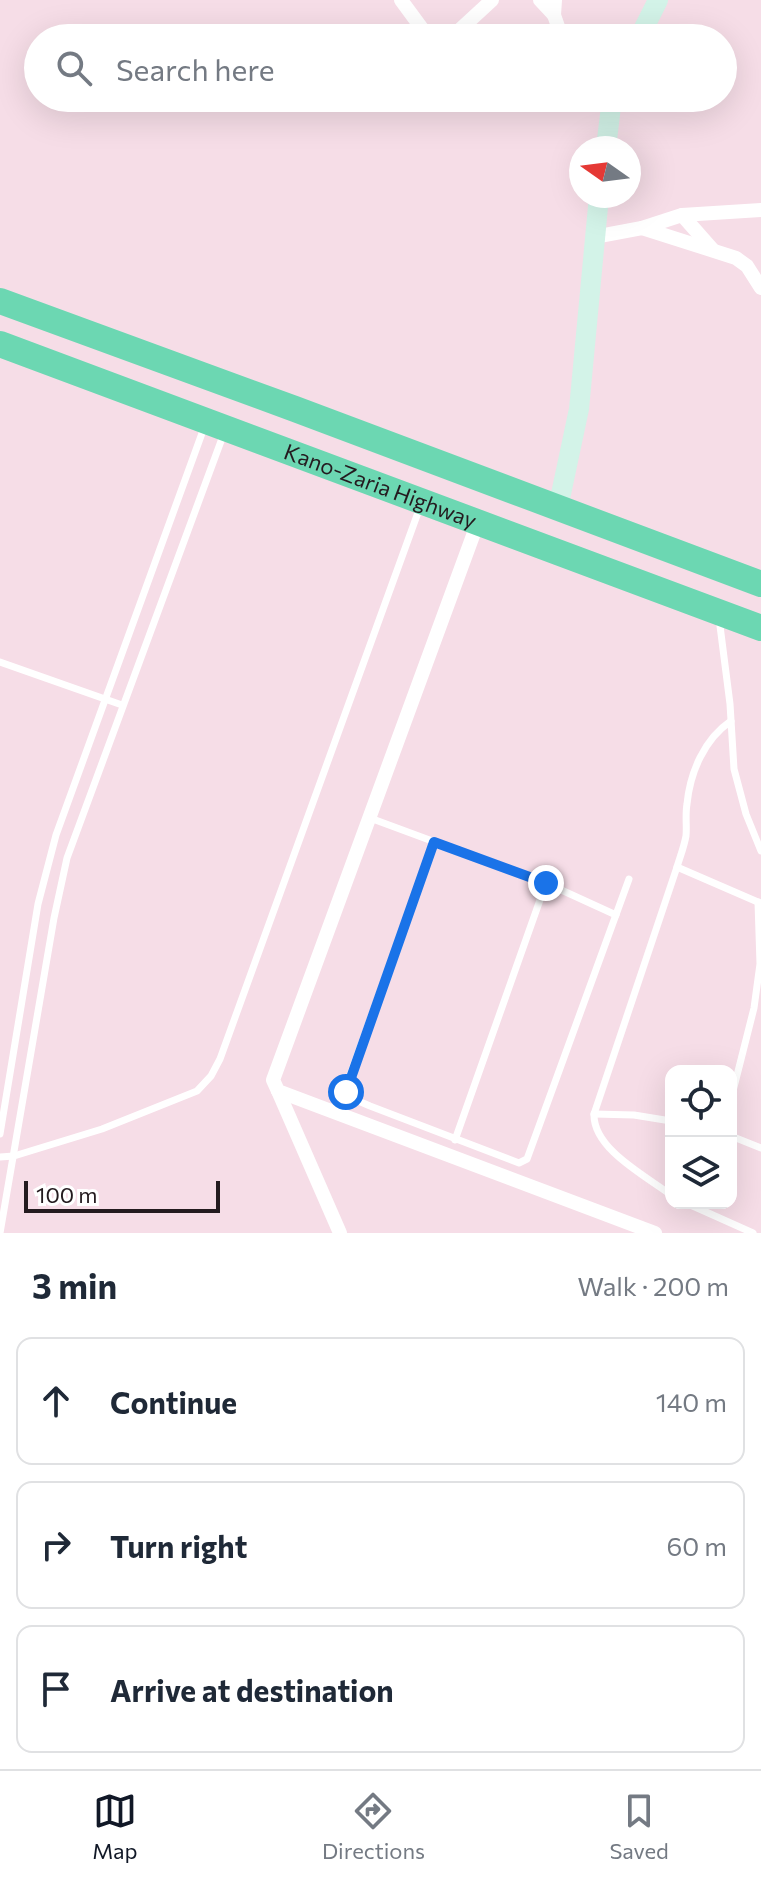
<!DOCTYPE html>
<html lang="en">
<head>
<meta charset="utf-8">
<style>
  body { margin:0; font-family:Commissioner,sans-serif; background:#f2f2f3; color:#1f2937 }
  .controls { position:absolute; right:24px; bottom:24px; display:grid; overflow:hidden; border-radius:16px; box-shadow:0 8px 32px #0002 }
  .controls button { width:72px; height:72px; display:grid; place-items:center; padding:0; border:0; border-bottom:2px solid #e0e1e3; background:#fff; color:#1f2937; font:40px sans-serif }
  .compass { position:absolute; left:569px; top:136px; width:72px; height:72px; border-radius:50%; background:#fff; box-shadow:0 8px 32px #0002; rotate:284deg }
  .scale { position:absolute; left:24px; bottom:20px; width:196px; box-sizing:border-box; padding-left:8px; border:4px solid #241b1f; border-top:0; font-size:22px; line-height:28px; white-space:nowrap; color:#241b1f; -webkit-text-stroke:6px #fff; paint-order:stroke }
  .stop { position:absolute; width:24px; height:24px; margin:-18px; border:6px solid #1a73e8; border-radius:50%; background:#fff }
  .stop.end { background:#1a73e8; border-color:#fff; box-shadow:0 2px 8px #0008 }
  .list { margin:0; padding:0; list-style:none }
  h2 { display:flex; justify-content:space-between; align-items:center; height:104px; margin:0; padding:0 32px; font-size:34px }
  h2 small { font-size:26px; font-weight:400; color:#747a83 }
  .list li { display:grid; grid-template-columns:52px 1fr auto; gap:24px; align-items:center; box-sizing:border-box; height:128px; margin:0 16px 16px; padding:0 16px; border:2px solid #e0e1e3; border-radius:16px }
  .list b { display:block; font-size:30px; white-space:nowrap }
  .list em { font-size:26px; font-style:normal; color:#747a83 }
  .icon { flex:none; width:44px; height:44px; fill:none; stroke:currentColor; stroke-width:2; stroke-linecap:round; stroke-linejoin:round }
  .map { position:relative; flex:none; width:761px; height:1233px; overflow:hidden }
  .search { position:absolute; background:#fff; box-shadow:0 8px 32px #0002; left:24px; right:24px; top:24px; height:88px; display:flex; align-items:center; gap:20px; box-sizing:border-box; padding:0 28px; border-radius:44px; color:#747a83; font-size:30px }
  .sheet { height:536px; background:#fff }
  nav { display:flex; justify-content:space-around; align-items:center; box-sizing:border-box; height:112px; border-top:2px solid #e0e1e3; background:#fff; font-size:22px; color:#747a83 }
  nav a { display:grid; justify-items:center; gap:4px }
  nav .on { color:#111827 }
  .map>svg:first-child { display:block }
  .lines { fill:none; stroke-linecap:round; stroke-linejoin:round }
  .lane { stroke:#fff; stroke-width:7 }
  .street { stroke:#fff; stroke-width:14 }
  .secondary { stroke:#d3f3e8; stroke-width:20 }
  .highway { stroke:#6cd7b2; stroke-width:26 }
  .route { stroke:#1a73e8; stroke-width:10 }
  .labels { text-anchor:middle; stroke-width:6; stroke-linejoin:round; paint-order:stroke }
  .street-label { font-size:22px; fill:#241b1f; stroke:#fff }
</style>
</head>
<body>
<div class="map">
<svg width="761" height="1233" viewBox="0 0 761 1233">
  <rect width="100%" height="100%" fill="#f6dde7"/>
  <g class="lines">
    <g class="lane">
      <polyline points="719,618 730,704 734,769 746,814 761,851"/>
      <polyline points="0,662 122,705"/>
      <polyline points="370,818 546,883 616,915"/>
      <polyline points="434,842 345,1089 349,1097 370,1106 519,1163 527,1159 629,879"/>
      <polyline points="677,867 760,903"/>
      <polyline points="731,1099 754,1008 760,964 758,902"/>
      <polyline points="594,1114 634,1115 671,1121"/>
      <polyline points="0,1134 38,904 56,835 205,425"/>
      <polyline points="731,1136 761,1148"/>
      <polyline points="455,1140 546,883"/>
      <polyline points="0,1157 14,1156 102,1129 197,1091 211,1076 220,1059 420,507"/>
      <path d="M671 1195C646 1176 593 1149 594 1114L677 867C680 857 684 847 686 836 687 826 685 815 687 804 690 773 704 739 731 721"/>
      <polyline points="686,1203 753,1233"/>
      <polyline points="0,1233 54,918 67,858 224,433"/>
    </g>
    <g class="street">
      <polyline points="401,0 426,34 435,38"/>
      <polyline points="540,0 554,15"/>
      <polyline points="555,0 554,15 562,38"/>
      <polyline points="443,38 453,36 492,0"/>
      <polyline points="682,215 712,249"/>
      <polyline points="642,228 736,258 747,266 761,288"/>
      <polyline points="594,237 642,228 682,215 761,210"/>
      <polyline points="478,522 273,1080 278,1091 655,1233"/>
      <polyline points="278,1091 340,1233"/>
    </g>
    <g class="secondary">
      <polyline points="639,38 658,0"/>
      <polyline points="606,148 612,98"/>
      <polyline points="558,508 579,409 599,196"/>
    </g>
    <g class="highway">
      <polyline points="0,301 295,409 761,584"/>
      <path id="s1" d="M0 344 761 628"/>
    </g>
  </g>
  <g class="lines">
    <polyline class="route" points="346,1092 434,842 546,883"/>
  </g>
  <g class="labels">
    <g class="street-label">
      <text dy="8" stroke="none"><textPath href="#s1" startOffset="406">Kano-Zaria Highway</textPath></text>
    </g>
  </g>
</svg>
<div class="controls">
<button><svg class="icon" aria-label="locate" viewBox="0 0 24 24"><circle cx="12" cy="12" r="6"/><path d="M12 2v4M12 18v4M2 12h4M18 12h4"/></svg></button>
<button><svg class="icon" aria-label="layers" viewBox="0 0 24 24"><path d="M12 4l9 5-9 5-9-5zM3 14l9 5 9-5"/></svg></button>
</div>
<svg class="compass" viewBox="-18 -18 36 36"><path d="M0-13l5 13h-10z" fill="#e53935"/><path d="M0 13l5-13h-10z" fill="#747a83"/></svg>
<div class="scale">100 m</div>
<div class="stop" style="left:346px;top:1092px"></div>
<div class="stop end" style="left:546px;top:883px"></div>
<div class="search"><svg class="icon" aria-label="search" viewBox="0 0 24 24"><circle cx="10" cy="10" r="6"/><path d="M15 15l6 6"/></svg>Search here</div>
</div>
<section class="sheet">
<h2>3 min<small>Walk · 200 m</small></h2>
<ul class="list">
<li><svg class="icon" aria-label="ahead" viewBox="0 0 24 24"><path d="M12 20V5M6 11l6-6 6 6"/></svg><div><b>Continue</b></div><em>140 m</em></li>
<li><svg class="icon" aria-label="right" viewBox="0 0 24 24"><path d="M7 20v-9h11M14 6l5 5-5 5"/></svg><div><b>Turn right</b></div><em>60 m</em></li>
<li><svg class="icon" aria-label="arrive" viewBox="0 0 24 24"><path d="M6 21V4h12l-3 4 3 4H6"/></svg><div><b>Arrive at destination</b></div></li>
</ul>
</section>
<nav>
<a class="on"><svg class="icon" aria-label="map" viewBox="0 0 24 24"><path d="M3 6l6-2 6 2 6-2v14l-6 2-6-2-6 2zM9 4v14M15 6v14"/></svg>Map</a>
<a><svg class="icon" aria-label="directions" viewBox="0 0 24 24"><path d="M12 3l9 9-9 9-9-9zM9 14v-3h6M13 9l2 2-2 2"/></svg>Directions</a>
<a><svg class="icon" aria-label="saved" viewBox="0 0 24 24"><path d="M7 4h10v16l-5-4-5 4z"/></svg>Saved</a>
</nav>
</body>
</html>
